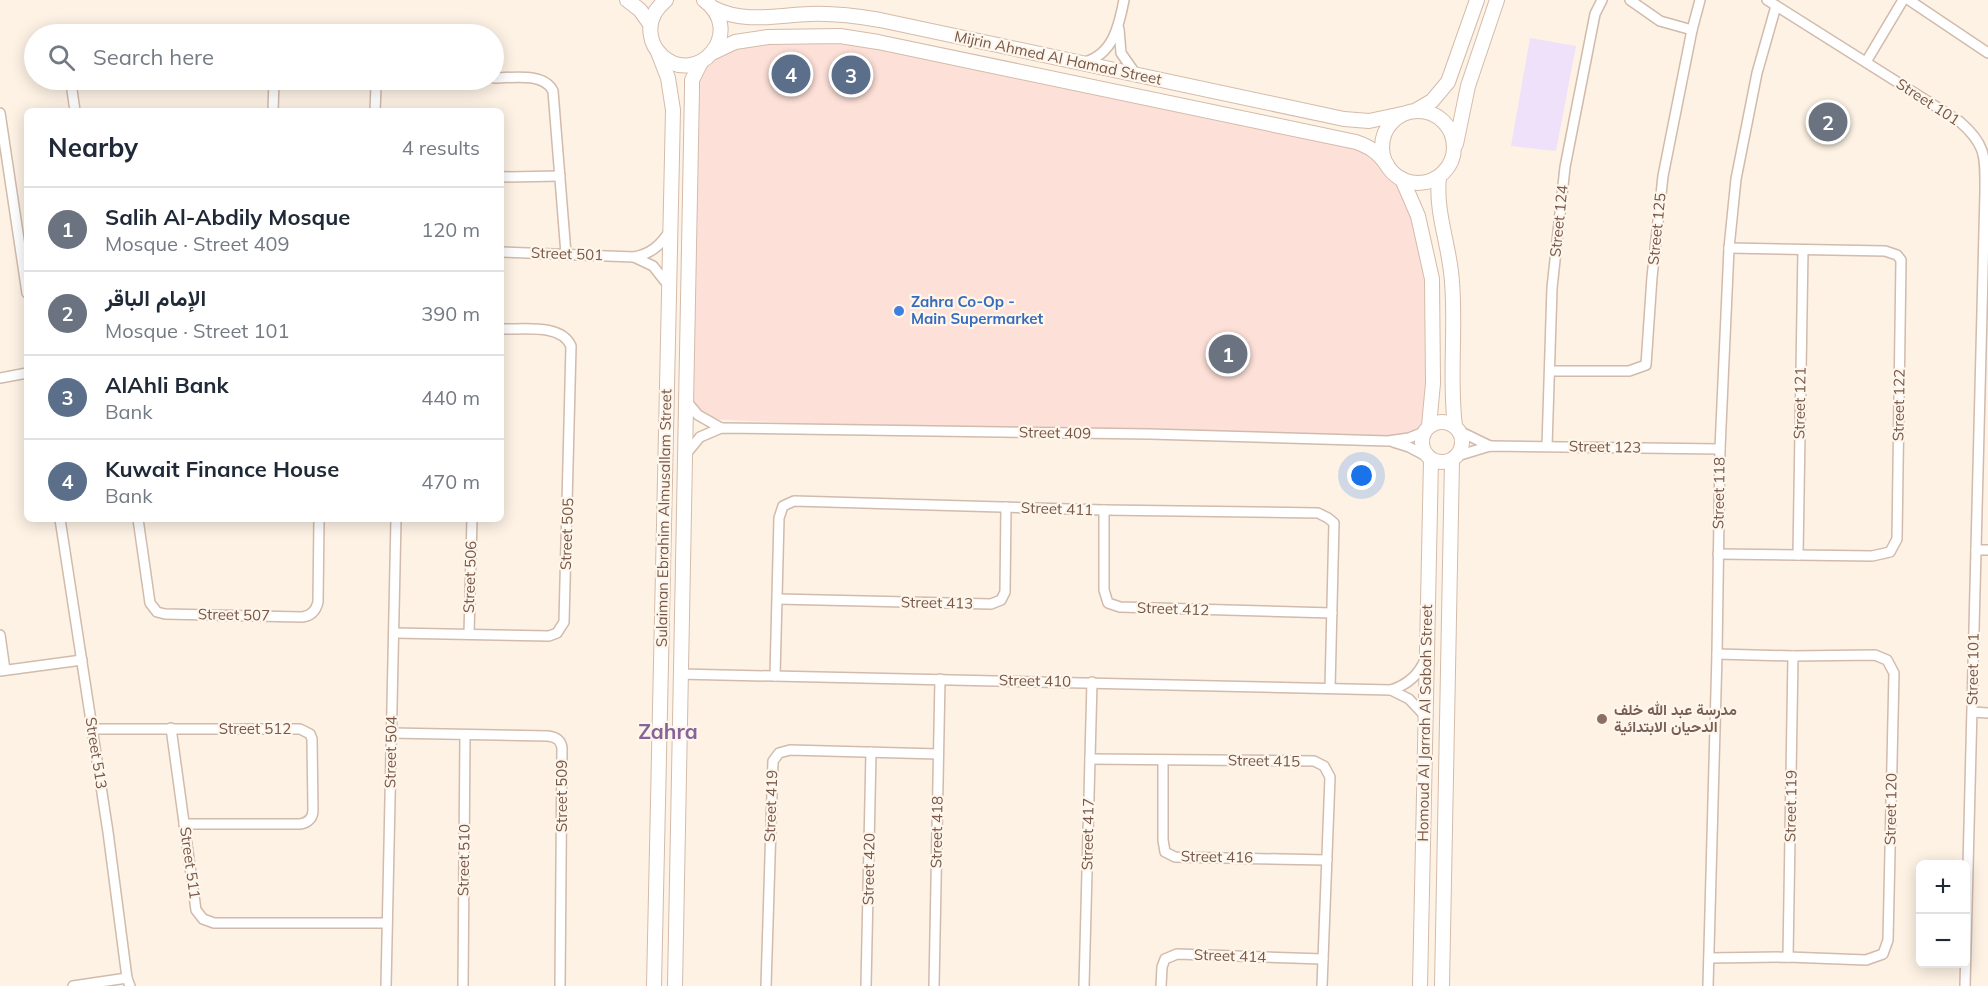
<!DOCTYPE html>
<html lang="en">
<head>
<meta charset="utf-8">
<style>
  body { margin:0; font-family:Mulish,Vazirmatn,sans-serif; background:#f2f2f3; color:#1f2937 }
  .controls { position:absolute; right:18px; bottom:18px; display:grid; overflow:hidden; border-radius:9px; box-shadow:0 3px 15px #0003 }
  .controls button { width:54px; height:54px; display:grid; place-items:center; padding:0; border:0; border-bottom:2px solid #e0e1e3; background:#fff; color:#1f2937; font:30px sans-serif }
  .you { position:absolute; left:1362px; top:476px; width:21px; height:21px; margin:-15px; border:4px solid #fff; border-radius:50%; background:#1a73e8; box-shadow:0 0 0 9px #1a73e833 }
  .badge { display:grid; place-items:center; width:39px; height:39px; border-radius:50%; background:#111827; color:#fff; font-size:20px; font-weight:700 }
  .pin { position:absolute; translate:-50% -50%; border:3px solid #fff; box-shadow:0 2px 6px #0006 }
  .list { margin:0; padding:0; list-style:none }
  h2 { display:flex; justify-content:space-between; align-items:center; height:78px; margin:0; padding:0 24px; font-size:26px }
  h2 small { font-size:20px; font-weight:400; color:#747a83 }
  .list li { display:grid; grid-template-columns:39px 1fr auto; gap:18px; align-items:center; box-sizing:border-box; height:84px; padding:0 24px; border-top:2px solid #e0e1e3 }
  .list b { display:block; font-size:22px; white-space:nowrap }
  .list p { margin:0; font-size:20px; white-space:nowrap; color:#747a83 }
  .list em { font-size:20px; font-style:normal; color:#747a83 }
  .icon { flex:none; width:33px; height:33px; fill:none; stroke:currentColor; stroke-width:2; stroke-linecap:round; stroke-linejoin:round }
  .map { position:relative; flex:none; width:1988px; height:986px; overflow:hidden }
  .search { position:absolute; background:#fff; box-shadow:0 3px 15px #0003; left:24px; top:24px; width:480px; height:66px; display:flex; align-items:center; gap:15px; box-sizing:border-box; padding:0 21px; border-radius:33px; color:#747a83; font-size:22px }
  .panel { position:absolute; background:#fff; box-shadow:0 3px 15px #0003; left:24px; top:108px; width:480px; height:414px; border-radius:9px }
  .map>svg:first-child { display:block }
  .commercial { fill:#fde1d8 }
  .education { fill:#efe1f9 }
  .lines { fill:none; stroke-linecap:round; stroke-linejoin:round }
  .street-casing { stroke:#d1bbad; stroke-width:12 }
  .secondary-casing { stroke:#d4bbaa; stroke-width:16 }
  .street { stroke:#fff; stroke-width:9 }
  .secondary { stroke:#fff; stroke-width:14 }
  .shop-dot { fill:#3f7fe0; stroke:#fff6eb; stroke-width:2 }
  .education-dot { fill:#8d6e63; stroke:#fff6eb; stroke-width:2 }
  .labels { text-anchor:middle; stroke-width:4.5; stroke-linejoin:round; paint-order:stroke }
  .street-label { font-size:15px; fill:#765749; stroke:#fff6eb }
  .shop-label { font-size:15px; font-weight:bold; fill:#366cbe; stroke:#fff6eb; text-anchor:start }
  .education-label { font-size:15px; font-weight:bold; fill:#785e54; stroke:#fff6eb; text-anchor:start }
  .district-label { font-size:21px; font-weight:bold; fill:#86649a; stroke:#fff6eb }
</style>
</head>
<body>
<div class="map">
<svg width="1988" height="986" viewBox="0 0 1988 986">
  <rect width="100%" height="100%" fill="#fdf2e4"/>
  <polygon class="commercial" points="840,36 1341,138 1387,165 1393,173 1402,179 1432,279 1429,426 1409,438 949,431 710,419 699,411 692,401 697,69 735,42"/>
  <polygon class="education" points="1530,38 1576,46 1556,151 1511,146"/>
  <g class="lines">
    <defs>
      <g id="street">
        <polyline points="1630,0 1660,21 1692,30"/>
        <path d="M1767 0 1959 121C1987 145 1985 157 1985 192L1965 986"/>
        <polyline points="1909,0 1988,53"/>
        <polyline points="1119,29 1121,53 1135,73"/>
        <path d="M1085 62C1113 54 1119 26 1124 0"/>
        <polyline points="1866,62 1903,0"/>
        <path d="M494 78C512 78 544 72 553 91L566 254"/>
        <polyline points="73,80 72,90 75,111"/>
        <polyline points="273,111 274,80"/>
        <polyline points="375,111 376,87 381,80"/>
        <polyline points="0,113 27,293"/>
        <polyline points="501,177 560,176"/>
        <path d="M501 252 634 257C650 254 660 246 669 232"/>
        <polyline points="634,257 653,266 668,285"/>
        <polyline points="1550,371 1629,371 1646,365 1652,277 1663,176 1692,30 1700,0"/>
        <polyline points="0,378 27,373"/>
        <polyline points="687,402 698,415 721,428"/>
        <polyline points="1459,431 1490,446"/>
        <polyline points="1393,442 1409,447 1426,456"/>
        <polyline points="1547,446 1552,288 1565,167 1595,14 1602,0"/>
        <polyline points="686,454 700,437 721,428 1150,434 1388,441 1409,438 1424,432"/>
        <polyline points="1457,456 1490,446 1720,449"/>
        <polyline points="1104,510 1104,590 1108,603 1120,607 1332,613"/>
        <polyline points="60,519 108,832 127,978 130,986"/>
        <path d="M138 519 150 603 157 612 165 614 302 617C311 616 316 611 318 602L319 519"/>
        <polyline points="1976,550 1988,550"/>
        <polyline points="1718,554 1872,556 1890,552 1897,539 1901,260 1897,255 1885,251 1729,248"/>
        <polyline points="1798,555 1803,250"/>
        <polyline points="778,599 991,604 1001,600 1005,592 1006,507"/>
        <path d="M394 633 549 636 557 633 564 622 571 346C561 323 522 330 501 329"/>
        <polyline points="469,634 472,519"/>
        <polyline points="0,635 5,670"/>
        <polyline points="0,671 82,660"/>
        <path d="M679 674 1391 690C1407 685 1418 676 1425 660"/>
        <polyline points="775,676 779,518 783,506 794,501 1104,510 1318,513 1328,518 1334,523 1330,688"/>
        <polyline points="1391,690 1409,699 1425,716"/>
        <polyline points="1973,712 1988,713"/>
        <polyline points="171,728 196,910 203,919 214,923 387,923"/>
        <path d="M92 729H300L310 734 312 739 313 810C313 818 308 823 300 824H184"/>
        <path d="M391 733 548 736C556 737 561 740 562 748L560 986"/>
        <polyline points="1090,759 1314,761 1324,766 1330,777 1322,986"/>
        <polyline points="1163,760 1163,840 1165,852 1175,857 1327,860"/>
        <polyline points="1788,957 1793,656"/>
        <polyline points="1709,958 1788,957 1866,960 1883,954 1888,940 1894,673 1887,660 1875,655 1793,656 1717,654"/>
        <polyline points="73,986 127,978"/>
        <polyline points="386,986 396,519"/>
        <polyline points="463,986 465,735"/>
        <polyline points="766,986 773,761 779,753 790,750 938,754"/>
        <polyline points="866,986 871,752"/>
        <polyline points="934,986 940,679"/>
        <polyline points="1084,986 1092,682"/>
        <polyline points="1161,986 1162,967 1165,959 1177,954 1323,959"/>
        <polyline points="1708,986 1717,654 1720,449 1729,248 1736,179 1757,73 1776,6"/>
      </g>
      <g id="secondary">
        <polyline points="627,0 640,10 650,24"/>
        <path d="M666 0C655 9 648 21 651 36 652 44 657 51 662 56 697 88 747 32 704 0"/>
        <path d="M713 8C745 24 777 15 810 14 834 13 857 16 880 20L1344 119 1369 121 1402 114"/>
        <path d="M714 52 735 42 768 37 840 36 878 42 1356 142C1370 147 1378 152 1387 165"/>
        <polyline points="1415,111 1432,101 1448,82 1477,0"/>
        <circle cx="1418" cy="147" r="36"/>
        <polyline points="1456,144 1468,86 1497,0"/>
        <path d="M1439 177C1435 213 1450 246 1452 282 1456 330 1449 379 1455 426"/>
        <polyline points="1402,179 1418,216 1432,279 1433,383 1429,426"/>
        <circle cx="1442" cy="442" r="20"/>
        <polyline points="654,986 673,110 668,78 658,52"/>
        <polyline points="675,986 692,89 692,80 701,62"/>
        <polyline points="1420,986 1431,460"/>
        <polyline points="1442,986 1452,460"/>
      </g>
    </defs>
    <use href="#street" class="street-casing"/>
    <use href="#secondary" class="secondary-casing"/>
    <use href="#street" class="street"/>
    <use href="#secondary" class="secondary"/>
  </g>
  <circle class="shop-dot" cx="899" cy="311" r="6"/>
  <circle class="education-dot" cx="1602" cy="719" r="6"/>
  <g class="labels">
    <g class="street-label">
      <text transform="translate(1058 58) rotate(12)" y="5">Mijrin Ahmed Al Hamad Street</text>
      <text transform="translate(1928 102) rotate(33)" y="5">Street 101</text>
      <text transform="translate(1559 221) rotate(-84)" y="5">Street 124</text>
      <text transform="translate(1657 229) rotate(-84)" y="5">Street 125</text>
      <text transform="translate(567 254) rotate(2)" y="5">Street 501</text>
      <text transform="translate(1800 403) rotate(-89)" y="5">Street 121</text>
      <text transform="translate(1899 405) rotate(-89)" y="5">Street 122</text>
      <text transform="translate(1055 433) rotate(1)" y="5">Street 409</text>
      <text transform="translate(1605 447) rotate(1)" y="5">Street 123</text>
      <text transform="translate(1719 493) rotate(-89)" y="5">Street 118</text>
      <text transform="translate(1057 509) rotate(2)" y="5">Street 411</text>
      <text transform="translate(664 518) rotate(-89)" y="5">Sulaiman Ebrahim Almusallam Street</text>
      <text transform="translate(567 534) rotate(-88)" y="5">Street 505</text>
      <text transform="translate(470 577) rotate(-88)" y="5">Street 506</text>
      <text transform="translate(937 603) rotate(1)" y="5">Street 413</text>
      <text transform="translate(1173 609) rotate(2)" y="5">Street 412</text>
      <text transform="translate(234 615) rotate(1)" y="5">Street 507</text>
      <text transform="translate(1973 669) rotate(-89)" y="5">Street 101</text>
      <text transform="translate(1035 681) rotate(1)" y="5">Street 410</text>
      <text transform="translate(1425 723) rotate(-89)" y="5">Homoud Al Jarrah Al Sabah Street</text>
      <text x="255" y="734">Street 512</text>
      <text transform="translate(391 752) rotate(-89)" y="5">Street 504</text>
      <text transform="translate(96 753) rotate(81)" y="5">Street 513</text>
      <text transform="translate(1264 761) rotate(1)" y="5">Street 415</text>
      <text transform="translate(562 796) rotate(-90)" y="5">Street 509</text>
      <text transform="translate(771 806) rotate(-88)" y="5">Street 419</text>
      <text transform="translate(1791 806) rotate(-89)" y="5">Street 119</text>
      <text transform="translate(1891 809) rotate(-89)" y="5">Street 120</text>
      <text transform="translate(937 832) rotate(-89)" y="5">Street 418</text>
      <text transform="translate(1088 834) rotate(-89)" y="5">Street 417</text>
      <text transform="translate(1217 857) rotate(1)" y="5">Street 416</text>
      <text transform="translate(464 860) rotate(-89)" y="5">Street 510</text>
      <text transform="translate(190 863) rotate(82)" y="5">Street 511</text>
      <text transform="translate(869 869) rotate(-89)" y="5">Street 420</text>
      <text transform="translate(1230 956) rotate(2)" y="5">Street 414</text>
    </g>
    <g class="shop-label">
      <text x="911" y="307">Zahra Co-Op -<tspan x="911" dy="17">Main Supermarket</tspan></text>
    </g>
    <g class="education-label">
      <text x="1614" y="715">مدرسة عبد الله خلف<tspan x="1614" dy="17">الدحيان الابتدائية</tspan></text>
    </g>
    <g class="district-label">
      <text x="668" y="739">Zahra</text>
    </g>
  </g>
</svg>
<div class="controls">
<button>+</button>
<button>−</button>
</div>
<div class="you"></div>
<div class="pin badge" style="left:1228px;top:354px;background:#6b7280">1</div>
<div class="pin badge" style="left:1828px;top:122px;background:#6b7280">2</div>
<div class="pin badge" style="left:851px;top:75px;background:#5c6f8a">3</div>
<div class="pin badge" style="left:791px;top:74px;background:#5c6f8a">4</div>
<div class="search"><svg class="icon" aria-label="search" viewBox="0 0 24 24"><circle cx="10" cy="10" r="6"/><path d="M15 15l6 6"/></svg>Search here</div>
<section class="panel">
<h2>Nearby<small>4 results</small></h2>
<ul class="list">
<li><span class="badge" style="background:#6b7280">1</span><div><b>Salih Al-Abdily Mosque</b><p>Mosque · Street 409</p></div><em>120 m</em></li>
<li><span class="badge" style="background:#6b7280">2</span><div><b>الإمام الباقر</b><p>Mosque · Street 101</p></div><em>390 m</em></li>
<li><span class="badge" style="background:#5c6f8a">3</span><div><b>AlAhli Bank</b><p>Bank</p></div><em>440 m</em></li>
<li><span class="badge" style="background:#5c6f8a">4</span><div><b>Kuwait Finance House</b><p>Bank</p></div><em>470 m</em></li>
</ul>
</section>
</div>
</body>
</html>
